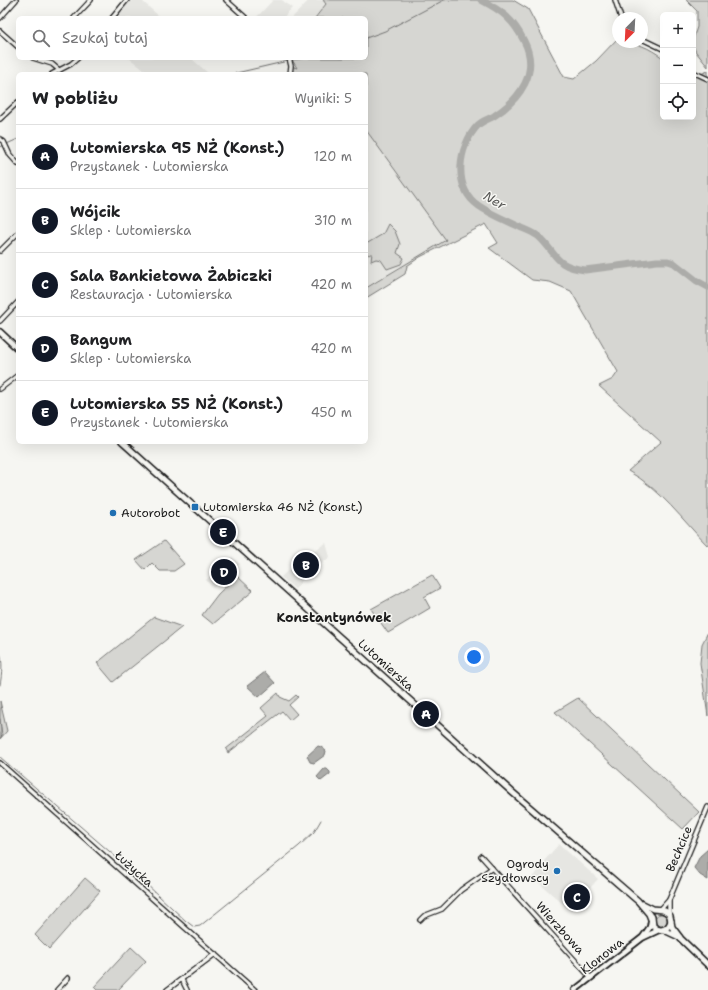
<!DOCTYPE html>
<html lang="pl">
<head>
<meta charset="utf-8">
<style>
  body { margin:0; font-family:"Shantell Sans",sans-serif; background:#f2f2f2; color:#202124 }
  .controls { position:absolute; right:12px; top:12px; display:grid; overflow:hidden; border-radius:6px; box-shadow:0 4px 16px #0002 }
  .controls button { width:36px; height:36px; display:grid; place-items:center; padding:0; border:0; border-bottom:1px solid #e0e0e0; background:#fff; color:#202124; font:20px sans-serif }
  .compass { position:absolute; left:612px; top:12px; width:36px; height:36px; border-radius:50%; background:#fff; box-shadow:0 4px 16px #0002; rotate:204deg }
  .you { position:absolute; left:474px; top:657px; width:14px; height:14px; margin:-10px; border:3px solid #fff; border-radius:50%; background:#1a73e8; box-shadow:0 0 0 6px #1a73e833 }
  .badge { display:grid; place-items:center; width:26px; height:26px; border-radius:50%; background:#111827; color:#fff; font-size:13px; font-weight:700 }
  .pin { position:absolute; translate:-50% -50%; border:2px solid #fff; box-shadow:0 1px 4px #0006 }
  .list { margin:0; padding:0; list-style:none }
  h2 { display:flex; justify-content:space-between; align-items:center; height:52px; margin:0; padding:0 16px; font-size:17px }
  h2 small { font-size:13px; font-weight:400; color:#757577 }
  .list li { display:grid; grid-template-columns:26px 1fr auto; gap:12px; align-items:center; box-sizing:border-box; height:64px; padding:0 16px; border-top:1px solid #e0e0e0 }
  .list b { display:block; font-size:15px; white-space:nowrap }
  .list p { margin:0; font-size:13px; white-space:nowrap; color:#757577 }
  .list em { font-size:13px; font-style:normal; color:#757577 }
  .icon { flex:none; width:22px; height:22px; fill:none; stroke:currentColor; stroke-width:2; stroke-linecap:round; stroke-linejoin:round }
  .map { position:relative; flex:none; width:708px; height:990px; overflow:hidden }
  .search { position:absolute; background:#fff; box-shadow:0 4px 16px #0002; left:16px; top:16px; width:352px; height:44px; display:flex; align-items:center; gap:10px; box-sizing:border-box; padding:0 14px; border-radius:6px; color:#757577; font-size:15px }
  .panel { position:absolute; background:#fff; box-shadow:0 4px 16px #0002; left:16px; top:72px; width:352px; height:372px; border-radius:6px }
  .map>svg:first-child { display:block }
  .built { fill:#e6e6e2 }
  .green { fill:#d6d6d2; stroke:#797977 }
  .water { fill:#acaca9; stroke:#727271 }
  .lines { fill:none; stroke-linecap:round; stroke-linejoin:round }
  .stream { stroke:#727271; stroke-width:1 }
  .river { stroke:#acaca9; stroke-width:7 }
  .minor-casing { stroke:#1c1c1c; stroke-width:6 }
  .tertiary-casing { stroke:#1c1c1c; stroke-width:8 }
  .secondary-casing { stroke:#1c1c1c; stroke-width:8 }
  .minor { stroke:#f6f6f2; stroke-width:3.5 }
  .tertiary { stroke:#f6f6f2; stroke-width:4.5 }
  .secondary { stroke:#f6f6f2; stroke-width:5 }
  .poi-dot { fill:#1f6fb2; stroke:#f6f6f2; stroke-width:1.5 }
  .labels { text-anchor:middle; stroke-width:3; stroke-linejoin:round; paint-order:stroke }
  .poi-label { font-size:12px; fill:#1c1c1c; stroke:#f6f6f2; text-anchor:start }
  .street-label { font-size:12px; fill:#1c1c1c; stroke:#f6f6f2 }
  .water-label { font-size:13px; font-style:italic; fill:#565654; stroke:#f6f6f2 }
  .neighbourhood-label { font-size:13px; font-weight:bold; fill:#1c1c1c; stroke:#f6f6f2 }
</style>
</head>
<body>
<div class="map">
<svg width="708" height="990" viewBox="0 0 708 990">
  <rect width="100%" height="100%" fill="#f6f6f2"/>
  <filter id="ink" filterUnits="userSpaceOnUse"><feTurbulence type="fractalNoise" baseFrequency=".025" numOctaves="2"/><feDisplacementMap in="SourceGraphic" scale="8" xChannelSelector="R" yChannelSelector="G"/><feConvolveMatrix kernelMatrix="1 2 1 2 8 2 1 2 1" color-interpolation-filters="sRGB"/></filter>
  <g filter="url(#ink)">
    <g class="built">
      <polygon points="131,0 141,0 161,18 116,18"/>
      <polygon points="273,0 282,0 292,8 283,18 256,18"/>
      <polygon points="309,0 323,0 327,3 314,18 292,18"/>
      <polygon points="129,58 191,58 209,74 149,74"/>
      <polygon points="366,130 447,240 366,287"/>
      <polygon points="326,543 330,557 307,575 295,589 281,577 296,562"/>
      <polygon points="232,557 240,564 213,588 206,580"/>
      <polygon points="559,844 598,879 570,910 532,877 546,864 544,861"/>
    </g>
    <g class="green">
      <path d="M323 0H513L528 9 564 77 574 79 596 61 618 38V42C637 42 648 47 663 58V117H693V77L708 71V546C682 520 661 489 628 471L661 442 599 386 613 379 618 372 571 291 550 282 532 280 489 248 498 243 486 224 420 257 407 266 405 274 366 298V288L446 240 366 130V74H290L291 66 297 68 291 58H366V18H315L326 4Z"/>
      <polygon points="686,0 708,0 708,67 696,52 693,46 693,39 697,27 697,11"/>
      <polygon points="388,224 395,231 400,244 397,253 404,258 401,264 387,269 381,260 376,259 371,261 372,253 369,255 366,253 366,244 383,234"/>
      <polygon points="164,541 184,564 174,571 160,571 152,563 145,570 136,560"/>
      <polygon points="432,575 440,588 424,597 430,608 388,633 371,609"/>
      <polygon points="237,576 253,591 213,624 202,615 218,594"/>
      <polygon points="154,617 182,627 113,682 97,663"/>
      <polygon points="708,632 708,716 700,663 702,644"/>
      <polygon points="278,693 280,697 289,701 296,695 298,697 289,705 297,714 290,720 282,711 228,753 226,749 268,716 261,708"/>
      <polygon points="578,698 699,812 683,829 555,712"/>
      <polygon points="0,701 7,731 0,739"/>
      <polygon points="85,878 100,891 49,949 35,935"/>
      <circle cx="661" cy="920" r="6"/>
      <polygon points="131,947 146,961 118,990 97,990 94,987"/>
    </g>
    <g class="water">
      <polygon points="265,672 275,683 259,697 247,686"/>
      <polygon points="318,746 321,747 326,751 325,755 314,763 310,762 307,756"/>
      <polygon points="324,769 327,769 330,772 330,774 321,781 317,777"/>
      <polygon points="708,849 708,880 700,875 694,868 700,856"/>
    </g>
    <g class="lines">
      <g class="stream">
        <polyline points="366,38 385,31 444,0"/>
        <polyline points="291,60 308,58"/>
        <polyline points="232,74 288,61"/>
        <polyline points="0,147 18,139"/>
        <path d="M0 652C3 662 2 674 0 685"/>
        <polyline points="0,719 2,736 0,738"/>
        <polyline points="0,757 131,870 186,921 194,927 200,926 299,846 314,832 321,820"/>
      </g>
      <path class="river" d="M481 0C502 11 513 19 524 41 540 72 520 99 494 116 489 119 482 121 478 125 458 146 452 188 479 206 492 215 508 221 522 228 527 230 534 233 538 236 558 254 553 266 585 270L657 261H668L674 263 697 281 708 287"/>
      <defs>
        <g id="minor">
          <polyline points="226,0 246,18"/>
          <polyline points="615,0 621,18"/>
          <polyline points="0,18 16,0"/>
          <polyline points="74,18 91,0"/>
          <polyline points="112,18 127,0"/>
          <polyline points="0,31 18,47"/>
          <polyline points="642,39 663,49"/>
          <polyline points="33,58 52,64 59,70"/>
          <polyline points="289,58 291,66 290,74"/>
          <polyline points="693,72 708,79"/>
          <polyline points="52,74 71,64 78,58"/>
          <polyline points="0,119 18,102"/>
          <polyline points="0,139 4,142 10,155 18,164"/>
          <polyline points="0,251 18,233"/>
          <polyline points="0,321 18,302"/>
          <polyline points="0,389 18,375"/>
          <polyline points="0,763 255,990"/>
          <polyline points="481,856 591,978"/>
          <polyline points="669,900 669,914"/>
          <polyline points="660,910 669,900 708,807"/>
          <polyline points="420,920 424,916 442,909 461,890 492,868"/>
          <polyline points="182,980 187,990"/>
          <polyline points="57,990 68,978"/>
          <polyline points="167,990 215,954"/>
        </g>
        <g id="tertiary">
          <polyline points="643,937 650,927 651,921"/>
          <polyline points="575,990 642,938 659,930"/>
        </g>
        <g id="secondary">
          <polyline points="0,332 18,349"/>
          <polyline points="122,442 512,792 638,901 649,914 651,919"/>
          <polyline points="643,904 653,909 663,910 668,913 670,916 672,927 681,939 708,965"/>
          <path d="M652 917 653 926C660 933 668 930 671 921"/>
          <polyline points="664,930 679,937"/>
        </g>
      </defs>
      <use href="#minor" class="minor-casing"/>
      <use href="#tertiary" class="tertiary-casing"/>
      <use href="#secondary" class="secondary-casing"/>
      <use href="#minor" class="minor"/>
      <use href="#tertiary" class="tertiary"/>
      <use href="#secondary" class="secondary"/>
    </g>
  </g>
  <g class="poi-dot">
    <rect x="191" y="503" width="8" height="8" rx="2"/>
    <circle cx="113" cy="513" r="4"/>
    <circle cx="557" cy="871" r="4"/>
  </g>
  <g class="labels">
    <g class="poi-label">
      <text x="203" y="511">Lutomierska 46 NŻ (Konst.)</text>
      <text x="121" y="517">Autorobot</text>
      <text x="549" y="868" text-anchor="end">Ogrody<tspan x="549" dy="14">Szydłowscy</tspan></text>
    </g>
    <g class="street-label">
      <text transform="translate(386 665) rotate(42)" y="4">Lutomierska</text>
      <text transform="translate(679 849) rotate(-67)" y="4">Bechcice</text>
      <text transform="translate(134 869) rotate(42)" y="4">Łużycka</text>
      <text transform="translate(560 928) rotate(48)" y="4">Wierzbowa</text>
      <text transform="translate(602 956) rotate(-38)" y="4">Klonowa</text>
    </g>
    <g class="water-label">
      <text transform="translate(495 200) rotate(30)" y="5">Ner</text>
    </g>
    <g class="neighbourhood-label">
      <text x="334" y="622">Konstantynówek</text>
    </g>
  </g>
</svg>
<div class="controls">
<button>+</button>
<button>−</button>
<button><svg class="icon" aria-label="locate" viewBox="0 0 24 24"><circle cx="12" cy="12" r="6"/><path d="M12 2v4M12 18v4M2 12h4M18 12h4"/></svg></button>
</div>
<svg class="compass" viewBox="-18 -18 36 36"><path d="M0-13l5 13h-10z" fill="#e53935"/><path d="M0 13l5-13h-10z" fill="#757577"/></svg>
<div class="you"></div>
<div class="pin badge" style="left:426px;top:714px">A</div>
<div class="pin badge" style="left:306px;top:565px">B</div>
<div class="pin badge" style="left:577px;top:897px">C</div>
<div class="pin badge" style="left:224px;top:572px">D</div>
<div class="pin badge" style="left:223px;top:532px">E</div>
<div class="search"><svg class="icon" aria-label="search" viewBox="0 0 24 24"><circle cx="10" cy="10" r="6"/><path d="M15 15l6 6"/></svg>Szukaj tutaj</div>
<section class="panel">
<h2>W pobliżu<small>Wyniki: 5</small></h2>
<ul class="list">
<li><span class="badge">A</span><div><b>Lutomierska 95 NŻ (Konst.)</b><p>Przystanek · Lutomierska</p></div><em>120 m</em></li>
<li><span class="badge">B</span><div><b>Wójcik</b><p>Sklep · Lutomierska</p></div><em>310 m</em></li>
<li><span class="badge">C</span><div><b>Sala Bankietowa Żabiczki</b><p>Restauracja · Lutomierska</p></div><em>420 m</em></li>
<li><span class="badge">D</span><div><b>Bangum</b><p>Sklep · Lutomierska</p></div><em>420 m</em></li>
<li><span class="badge">E</span><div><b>Lutomierska 55 NŻ (Konst.)</b><p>Przystanek · Lutomierska</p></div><em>450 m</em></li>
</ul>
</section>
</div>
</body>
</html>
